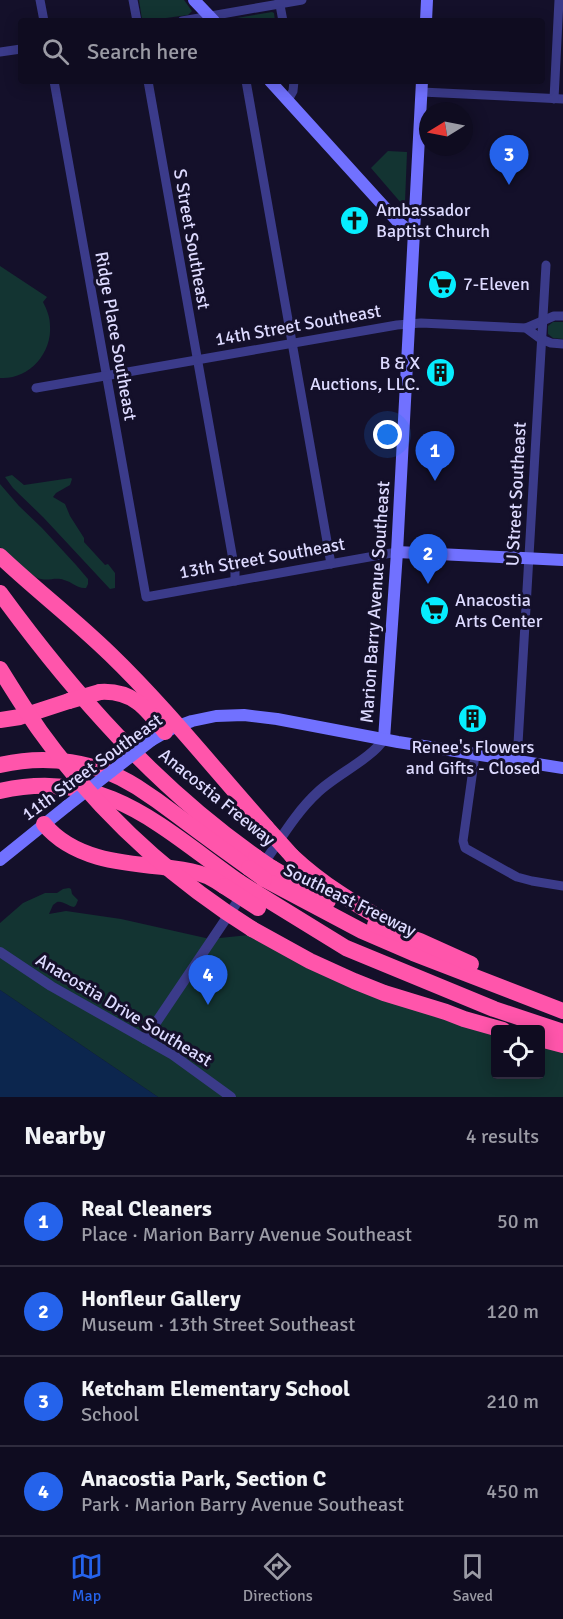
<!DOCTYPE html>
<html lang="en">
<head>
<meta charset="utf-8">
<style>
  body { margin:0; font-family:Signika,sans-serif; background:#181529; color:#f1f3f6 }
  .controls { position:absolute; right:18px; bottom:18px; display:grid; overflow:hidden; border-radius:6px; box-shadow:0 3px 15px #0003 }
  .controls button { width:54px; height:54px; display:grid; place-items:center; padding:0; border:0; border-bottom:2px solid #2f2c3e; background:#0f0c20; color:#f1f3f6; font:30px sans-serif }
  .compass { position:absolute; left:419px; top:102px; width:54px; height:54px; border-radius:50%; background:#0f0c20; box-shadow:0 3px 15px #0003; rotate:260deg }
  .you { position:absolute; left:388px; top:435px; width:21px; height:21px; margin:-15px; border:4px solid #fff; border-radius:50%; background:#1a73e8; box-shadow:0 0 0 9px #1a73e833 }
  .badge { display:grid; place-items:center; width:39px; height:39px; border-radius:50%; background:#2563eb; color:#fff; font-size:20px; font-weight:700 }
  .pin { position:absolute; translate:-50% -50px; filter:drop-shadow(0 2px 3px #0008) }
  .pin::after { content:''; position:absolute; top:32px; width:21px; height:18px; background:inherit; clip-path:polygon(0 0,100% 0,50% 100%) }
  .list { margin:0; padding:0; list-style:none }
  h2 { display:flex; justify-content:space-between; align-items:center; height:78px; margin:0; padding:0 24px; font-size:26px }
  h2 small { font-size:20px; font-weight:400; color:#9b9ba5 }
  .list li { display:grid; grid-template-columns:39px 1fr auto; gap:18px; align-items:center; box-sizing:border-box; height:90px; padding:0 24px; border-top:2px solid #2f2c3e }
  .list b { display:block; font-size:22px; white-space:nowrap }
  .list p { margin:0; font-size:20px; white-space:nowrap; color:#9b9ba5 }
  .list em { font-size:20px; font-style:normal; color:#9b9ba5 }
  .icon { flex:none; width:33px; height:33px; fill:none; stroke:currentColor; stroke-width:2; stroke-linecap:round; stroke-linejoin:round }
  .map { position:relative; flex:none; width:563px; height:1097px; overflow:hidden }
  .search { position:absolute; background:#0f0c20; box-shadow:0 3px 15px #0003; left:18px; right:18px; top:18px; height:66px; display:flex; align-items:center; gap:15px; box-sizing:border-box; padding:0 21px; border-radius:6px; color:#9b9ba5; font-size:22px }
  .sheet { height:438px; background:#0f0c20 }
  nav { display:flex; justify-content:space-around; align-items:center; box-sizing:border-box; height:84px; border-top:2px solid #2f2c3e; background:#0f0c20; font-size:16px; color:#9b9ba5 }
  nav a { display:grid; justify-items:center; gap:3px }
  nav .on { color:#2563eb }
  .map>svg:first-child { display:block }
  .green { fill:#133432 }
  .water { fill:#0c264e }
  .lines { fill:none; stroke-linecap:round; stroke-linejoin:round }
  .minor { stroke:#3b3b8a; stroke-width:9 }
  .tertiary { stroke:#3b3b8a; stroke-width:10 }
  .secondary { stroke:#7171ff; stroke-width:12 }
  .motorway { stroke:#ff55ab; stroke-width:16 }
  .secondary-bridge { stroke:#7171ff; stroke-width:12 }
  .motorway-bridge { stroke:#ff55ab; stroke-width:16 }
  .labels { text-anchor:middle; stroke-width:6; stroke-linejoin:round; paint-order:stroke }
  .poi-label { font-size:18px; fill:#dddaff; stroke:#14102a; text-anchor:start }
  .street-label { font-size:18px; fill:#dddaff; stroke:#14102a }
</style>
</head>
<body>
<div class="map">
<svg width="563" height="1097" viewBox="0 0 563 1097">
  <rect width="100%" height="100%" fill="#14102a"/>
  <g class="green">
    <polygon points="139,0 184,0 192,11 188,15 144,21 142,19"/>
    <polygon points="272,12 274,13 275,21 228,21 231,19"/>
    <polygon points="388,151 407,152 405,202 402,204 371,168"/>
    <path d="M0 266 47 297 43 302C47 310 50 317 50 326 52 354 28 380 0 378Z"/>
    <polygon points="553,322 563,322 563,339 553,338 548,334 548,326"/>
    <polygon points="12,475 24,485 71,478 72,479 70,485 56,493 53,497 65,504 70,516 84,538 84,542 105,565 108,564 115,573 115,588 110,589 43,517 13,488 5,477"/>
    <path d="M0 484 19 506 42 528 76 565 88 579V584L86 588C77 589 73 582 64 580 56 577 49 581 41 579 31 577 8 555 0 547Z"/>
    <path d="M69 888 71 889 72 894 78 900 76 905 74 907C67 906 64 901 57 902L53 905 49 914 66 911 121 919 210 939 249 935 495 1033 496 1074H540L541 1045 563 1052V1097H158L0 990V923L23 903 45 893H57L63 889Z"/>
  </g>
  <polygon class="water" points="0,990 158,1097 0,1097"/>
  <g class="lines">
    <g class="minor">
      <polyline points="40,0 44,21"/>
      <polyline points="133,0 137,21"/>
      <polyline points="279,0 283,21"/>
      <polyline points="182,21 302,0"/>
      <polyline points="0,52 21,49"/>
      <polyline points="54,81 146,597 397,552"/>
      <polyline points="148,81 235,571 235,581"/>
      <polyline points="246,81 331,564"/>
      <polyline points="422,92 563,99"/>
      <polyline points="554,99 559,0"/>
      <polyline points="288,100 293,91 294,81"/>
      <polyline points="526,328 554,316 563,316"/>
      <polyline points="36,388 397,325 421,323 526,328 541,339 551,343 563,344"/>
      <polyline points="475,755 463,841 465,848 517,877 532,881 563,886"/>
      <polyline points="517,761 546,265"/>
    </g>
    <g class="tertiary">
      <path d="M261 867C279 842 295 813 318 792 337 774 371 759 384 739"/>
      <polyline points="0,952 51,986 173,1055 231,1097"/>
      <polyline points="145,1039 244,892"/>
    </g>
    <g class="secondary">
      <polyline points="194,0 214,21"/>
      <polyline points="426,21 427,0"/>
      <polyline points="270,81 398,222 406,228 414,231"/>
      <polyline points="397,552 563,560"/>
      <polyline points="384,739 397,552 422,81"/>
      <polyline points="152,740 173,728 192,721 216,716 244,715 277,719 398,742 563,768"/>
      <polyline points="0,860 67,806"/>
    </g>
    <g class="motorway">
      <path d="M0 556C36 590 74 619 110 654 166 708 214 769 266 827"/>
      <path d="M0 593C73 693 155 786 256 857"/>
      <path d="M100 692C133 690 147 709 165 732"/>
      <polyline points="0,720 20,717 69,701"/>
      <path d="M0 765C47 754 96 761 137 787 151 796 165 806 178 816 202 834 225 851 249 868"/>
      <path d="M0 791C104 767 161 827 239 882"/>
      <path d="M44 824C73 859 121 863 163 867 176 869 191 870 204 875 211 877 218 882 224 886"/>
      <path d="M292 856C323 885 354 903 390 924"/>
      <polyline points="272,868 328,901"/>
      <polyline points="264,879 362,931 413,953 563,1011"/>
      <polyline points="255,892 346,948 494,1009 563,1032"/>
      <polyline points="375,925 420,941 471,964"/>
      <polyline points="252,929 310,961 354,981 384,993 446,1012 464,1019 503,1030"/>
      <polyline points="540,1039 563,1045"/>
    </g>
    <polyline class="secondary-bridge" points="67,806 152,740"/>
    <g class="motorway-bridge">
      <path d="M0 669C13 690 26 711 40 731 97 810 169 877 252 929"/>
      <polyline points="69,701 100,692"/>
      <polyline points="266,827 292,856"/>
      <polyline points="256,857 272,868"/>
      <polyline points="249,868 264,879"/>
      <polyline points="239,882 255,892"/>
      <polyline points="224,886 258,908"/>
    </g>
  </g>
  <defs>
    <symbol id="church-disc" viewBox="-11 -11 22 22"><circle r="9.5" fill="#06edff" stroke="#14102a"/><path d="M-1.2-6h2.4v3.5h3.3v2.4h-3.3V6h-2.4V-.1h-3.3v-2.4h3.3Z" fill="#111"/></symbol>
    <symbol id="supermarket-disc" viewBox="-11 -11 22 22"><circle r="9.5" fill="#06edff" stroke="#14102a"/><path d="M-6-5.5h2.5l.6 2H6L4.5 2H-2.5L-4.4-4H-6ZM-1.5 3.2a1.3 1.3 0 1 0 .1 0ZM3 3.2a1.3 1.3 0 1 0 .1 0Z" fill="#111"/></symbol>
    <symbol id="building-disc" viewBox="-11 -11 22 22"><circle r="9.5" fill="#06edff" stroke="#14102a"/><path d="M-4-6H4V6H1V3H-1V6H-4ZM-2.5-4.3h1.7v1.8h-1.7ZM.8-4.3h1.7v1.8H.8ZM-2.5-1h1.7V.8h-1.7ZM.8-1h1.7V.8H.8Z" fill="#111"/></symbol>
  </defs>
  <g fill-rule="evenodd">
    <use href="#church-disc" x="338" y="204" width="33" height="33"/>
    <use href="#supermarket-disc" x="426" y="268" width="33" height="33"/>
    <use href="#building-disc" x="424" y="356" width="33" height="33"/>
    <use href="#supermarket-disc" x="418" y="594" width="33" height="33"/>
    <use href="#building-disc" x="456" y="702" width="33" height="33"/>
  </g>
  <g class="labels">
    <g class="poi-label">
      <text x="376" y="216">Ambassador<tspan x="376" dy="21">Baptist Church</tspan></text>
      <text x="463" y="290">7-Eleven</text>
      <text x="420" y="369" text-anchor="end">B &amp; X<tspan x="420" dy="21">Auctions, LLC.</tspan></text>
      <text x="455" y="606">Anacostia<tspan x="455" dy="21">Arts Center</tspan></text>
      <text x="473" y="753" text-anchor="middle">Renee's Flowers<tspan x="473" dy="21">and Gifts - Closed</tspan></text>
    </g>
    <g class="street-label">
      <text transform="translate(192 239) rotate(80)" y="6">S Street Southeast</text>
      <text transform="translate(298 325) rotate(-10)" y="6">14th Street Southeast</text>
      <text transform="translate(116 336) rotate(80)" y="6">Ridge Place Southeast</text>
      <text transform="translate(516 494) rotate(-87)" y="6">U Street Southeast</text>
      <text transform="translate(262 558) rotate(-10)" y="6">13th Street Southeast</text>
      <text transform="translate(375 602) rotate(-86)" y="6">Marion Barry Avenue Southeast</text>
      <text transform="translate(92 767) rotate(-36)" y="6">11th Street Southeast</text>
      <text transform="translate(217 797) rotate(39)" y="6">Anacostia Freeway</text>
      <text transform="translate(350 900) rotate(26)" y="6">Southeast Freeway</text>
      <text transform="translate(124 1010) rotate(31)" y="6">Anacostia Drive Southeast</text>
    </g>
  </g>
</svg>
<div class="controls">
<button><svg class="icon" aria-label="locate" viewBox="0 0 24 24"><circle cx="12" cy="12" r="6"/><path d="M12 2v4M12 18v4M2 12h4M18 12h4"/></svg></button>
</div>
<svg class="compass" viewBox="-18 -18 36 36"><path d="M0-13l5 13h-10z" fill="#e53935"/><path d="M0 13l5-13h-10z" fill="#9b9ba5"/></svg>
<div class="you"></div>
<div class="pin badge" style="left:435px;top:481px">1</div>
<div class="pin badge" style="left:428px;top:584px">2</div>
<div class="pin badge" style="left:509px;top:185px">3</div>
<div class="pin badge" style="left:208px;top:1005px">4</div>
<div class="search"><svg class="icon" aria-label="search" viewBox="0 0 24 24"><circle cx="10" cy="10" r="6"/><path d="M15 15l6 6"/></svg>Search here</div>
</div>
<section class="sheet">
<h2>Nearby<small>4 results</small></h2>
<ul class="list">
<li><span class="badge">1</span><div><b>Real Cleaners</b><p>Place · Marion Barry Avenue Southeast</p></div><em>50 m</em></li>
<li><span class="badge">2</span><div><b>Honfleur Gallery</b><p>Museum · 13th Street Southeast</p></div><em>120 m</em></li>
<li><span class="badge">3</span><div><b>Ketcham Elementary School</b><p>School</p></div><em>210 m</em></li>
<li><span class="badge">4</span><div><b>Anacostia Park, Section C</b><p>Park · Marion Barry Avenue Southeast</p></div><em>450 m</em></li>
</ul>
</section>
<nav>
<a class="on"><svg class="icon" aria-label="map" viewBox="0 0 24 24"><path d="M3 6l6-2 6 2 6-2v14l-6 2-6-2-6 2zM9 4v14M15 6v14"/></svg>Map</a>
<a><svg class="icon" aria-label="directions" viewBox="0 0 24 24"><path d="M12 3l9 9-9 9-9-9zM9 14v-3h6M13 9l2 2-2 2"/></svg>Directions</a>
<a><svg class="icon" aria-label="saved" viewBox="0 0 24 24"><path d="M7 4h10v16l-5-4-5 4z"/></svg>Saved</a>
</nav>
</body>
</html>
